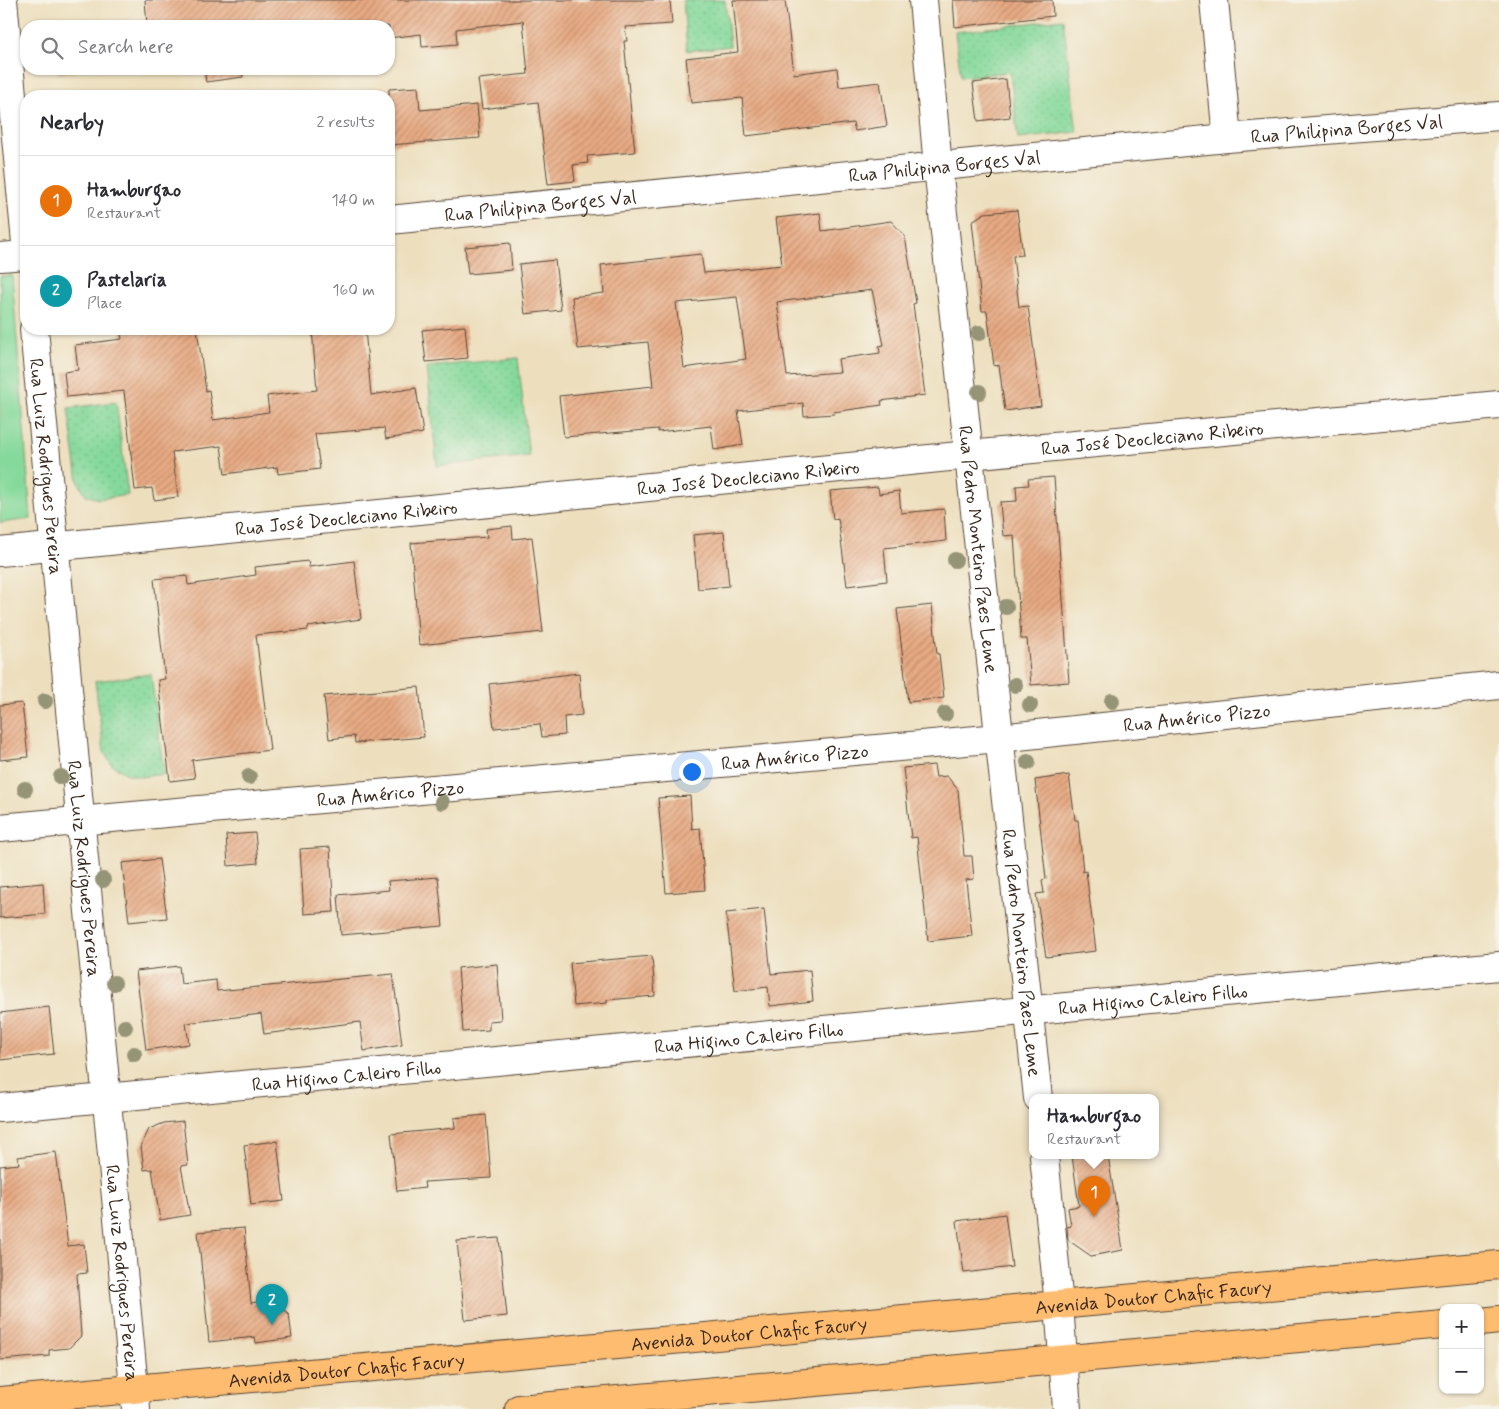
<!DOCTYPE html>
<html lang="en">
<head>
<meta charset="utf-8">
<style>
  body { margin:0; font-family:Mynerve,sans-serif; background:#f7f7f7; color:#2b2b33 }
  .controls { position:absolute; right:15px; bottom:15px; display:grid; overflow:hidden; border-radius:10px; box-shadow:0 1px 4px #0004 }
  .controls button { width:45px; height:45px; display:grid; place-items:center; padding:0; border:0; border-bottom:1px solid #e1e1e2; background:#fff; color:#2b2b33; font:25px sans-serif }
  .you { position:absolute; left:691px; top:771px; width:18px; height:18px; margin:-12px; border:4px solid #fff; border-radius:50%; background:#1a73e8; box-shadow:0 0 0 8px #1a73e833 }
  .badge { display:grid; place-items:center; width:32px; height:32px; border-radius:50%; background:#0f766e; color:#fff; font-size:16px; font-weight:700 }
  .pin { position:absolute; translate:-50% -41px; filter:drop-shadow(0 1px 2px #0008) }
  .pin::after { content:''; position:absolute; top:26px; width:18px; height:15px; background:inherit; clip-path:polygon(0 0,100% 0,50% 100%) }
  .popup { position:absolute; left:1029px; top:1094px; width:130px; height:65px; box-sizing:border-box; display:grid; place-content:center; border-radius:10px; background:#fff; filter:drop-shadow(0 1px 4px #0005); font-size:16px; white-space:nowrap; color:#7c7c81 }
  .popup b { font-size:19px; color:#2b2b33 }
  .popup::after { content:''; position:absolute; left:50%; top:100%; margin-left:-10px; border:10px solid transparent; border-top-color:#fff }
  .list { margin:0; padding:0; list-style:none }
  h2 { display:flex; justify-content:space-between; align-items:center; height:65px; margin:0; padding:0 20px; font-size:21px }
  h2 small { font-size:16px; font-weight:400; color:#7c7c81 }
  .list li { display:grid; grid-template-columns:32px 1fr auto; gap:15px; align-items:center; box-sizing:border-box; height:90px; padding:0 20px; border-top:1px solid #e1e1e2 }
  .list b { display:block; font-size:19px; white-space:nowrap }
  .list p { margin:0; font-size:16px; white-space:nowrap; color:#7c7c81 }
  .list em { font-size:16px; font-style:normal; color:#7c7c81 }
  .icon { flex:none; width:28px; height:28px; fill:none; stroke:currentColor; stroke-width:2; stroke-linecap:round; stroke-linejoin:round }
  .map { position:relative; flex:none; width:1499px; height:1409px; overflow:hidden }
  .search { position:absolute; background:#fff; box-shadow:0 1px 4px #0004; left:20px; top:20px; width:375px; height:55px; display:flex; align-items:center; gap:12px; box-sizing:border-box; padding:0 18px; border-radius:20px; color:#7c7c81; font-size:19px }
  .panel { position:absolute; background:#fff; box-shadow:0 1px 4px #0004; left:20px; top:90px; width:375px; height:245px; border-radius:20px }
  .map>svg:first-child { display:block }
  .grass { fill:url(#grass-dots); stroke:#60825c }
  .park { fill:#85d99b; stroke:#60825c }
  .building { fill:url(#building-hatch); fill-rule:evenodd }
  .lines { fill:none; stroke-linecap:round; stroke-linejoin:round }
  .minor-casing { stroke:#564536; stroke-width:30 }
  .major-casing { stroke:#564536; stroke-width:30 }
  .minor { stroke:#fff; stroke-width:28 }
  .major { stroke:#fdbc6f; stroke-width:28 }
  .tree { fill:#969477 }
  .labels { text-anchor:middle; stroke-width:4; stroke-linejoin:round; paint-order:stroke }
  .street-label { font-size:19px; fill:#3b2a1e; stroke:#f7f3e8 }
</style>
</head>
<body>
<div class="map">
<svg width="1499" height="1409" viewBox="0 0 1499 1409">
  <defs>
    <pattern id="grass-dots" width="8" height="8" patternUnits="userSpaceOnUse" patternTransform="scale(1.25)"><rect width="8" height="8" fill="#85d99b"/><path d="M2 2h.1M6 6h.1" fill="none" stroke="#74ba85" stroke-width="1.8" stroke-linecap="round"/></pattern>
    <pattern id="building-hatch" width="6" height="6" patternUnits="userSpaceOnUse" patternTransform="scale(1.25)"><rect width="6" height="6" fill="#e8aa83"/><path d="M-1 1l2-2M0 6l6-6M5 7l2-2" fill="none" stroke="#bd8b6b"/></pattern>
  </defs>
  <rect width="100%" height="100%" fill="#f7f3e8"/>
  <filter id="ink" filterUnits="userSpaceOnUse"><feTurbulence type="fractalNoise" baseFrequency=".02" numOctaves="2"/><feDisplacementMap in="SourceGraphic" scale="10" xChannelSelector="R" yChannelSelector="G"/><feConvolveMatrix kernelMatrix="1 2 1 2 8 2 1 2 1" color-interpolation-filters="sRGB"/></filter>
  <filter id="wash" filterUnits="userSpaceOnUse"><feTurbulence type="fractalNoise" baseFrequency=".0096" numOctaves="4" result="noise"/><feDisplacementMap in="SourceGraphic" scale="20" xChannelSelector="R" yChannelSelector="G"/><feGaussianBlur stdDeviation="1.12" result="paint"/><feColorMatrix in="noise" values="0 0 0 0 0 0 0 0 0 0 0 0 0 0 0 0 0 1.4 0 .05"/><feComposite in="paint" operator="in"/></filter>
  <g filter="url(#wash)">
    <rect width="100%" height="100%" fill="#eddfbe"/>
    <g class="grass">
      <polygon points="683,0 725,0 730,46 687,51"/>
      <polygon points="1063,19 1077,132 1018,139 1010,72 961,77 955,32"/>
      <polygon points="518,358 529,456 437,466 427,367"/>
      <polygon points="116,402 128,495 98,499 86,495 78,481 68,408"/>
      <polygon points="151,674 164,774 140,777 127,774 112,765 104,752 95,681"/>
    </g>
    <polygon class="park" points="12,275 31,519 0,523 0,276"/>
    <g id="blocks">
      <g class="building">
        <polygon points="145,0 670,0 672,24 625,27 627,41 624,41 635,152 587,156 588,163 573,165 575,181 548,184 538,102 482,109 478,79 528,74 523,21 456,29 457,44 422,47 421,34 389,38 389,26 147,26"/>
        <polygon points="733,0 785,0 794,74 837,68 839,87 880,82 887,126 855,131 853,123 746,136 742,98 691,103 686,58 738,52"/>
        <polygon points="953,0 1052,0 1053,16 955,27"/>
        <polygon points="57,69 89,69 58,74"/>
        <polygon points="204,69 242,69 243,77 206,82"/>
        <polygon points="1006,79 1010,117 978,121 973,83"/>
        <polygon points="418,87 420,110 477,105 480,138 389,145 389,89"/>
        <polygon points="1017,210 1023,255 1013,256 1019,307 1028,306 1041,406 1005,411 999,365 994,366 987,311 982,311 972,221 985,213"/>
        <path d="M820 213 822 231 891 221 905 236 916 303 913 304 925 395 881 401 882 405 834 412V414L804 416 803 403 738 411 743 445 714 450 711 426 658 432V429L564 437 559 396 653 386 648 342 578 349 572 297 604 293 601 265 701 254 704 273 782 265 776 218ZM872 290 884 345 879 346 880 353 838 359 840 372 787 376 777 302ZM737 297 746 359 684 368 676 303Z"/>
        <polygon points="510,243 512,270 468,274 465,247"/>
        <polygon points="555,260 561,310 525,314 519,264"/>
        <polygon points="465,326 468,358 426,362 422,330"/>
        <polygon points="120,329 197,329 206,391 209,390 213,420 269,412 267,396 317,390 312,329 365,329 371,395 416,388 423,433 386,439 384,428 315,434 320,469 278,474 277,467 225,474 221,446 172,452 178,497 154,500 152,488 135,490 124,391 67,397 64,372 78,370 75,345 122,339"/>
        <polygon points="1054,477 1069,682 1031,685 1027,639 1021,639 1014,535 1003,536 1000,502 1017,501 1016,486 1029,485 1028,479"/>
        <polygon points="878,487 879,494 899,491 901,513 944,509 946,541 884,548 887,581 847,586 838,518 833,519 830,491"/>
        <polygon points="512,526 513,539 532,537 543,632 419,645 411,543 487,537 486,529"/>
        <polygon points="724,532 729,586 698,589 693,535"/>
        <polygon points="308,561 309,567 354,561 361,619 308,627 308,630 256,635 270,750 192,760 195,778 170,781 158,680 165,679 154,579 187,576 188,585 256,575 255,567"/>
        <polygon points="932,605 937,654 939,654 944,698 908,702 897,609"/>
        <polygon points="579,673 582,715 564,717 565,735 542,737 540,724 494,728 489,684"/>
        <polygon points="419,687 424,737 355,743 354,736 329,739 324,696"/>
        <polygon points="22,703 28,757 0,760 0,705"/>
        <polygon points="934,765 936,777 947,776 958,790 964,856 972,856 974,879 966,880 972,936 928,941 917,837 911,838 903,768"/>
        <polygon points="1069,775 1075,820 1078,820 1083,872 1086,871 1096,951 1046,957 1036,894 1044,893 1042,880 1046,879 1035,780"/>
        <polygon points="690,796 692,829 700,828 705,890 666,893 658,798"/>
        <polygon points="255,833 258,863 228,866 226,835"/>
        <polygon points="330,847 334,912 304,914 300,849"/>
        <polygon points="159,859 167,918 129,922 122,863"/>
        <polygon points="438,877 443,926 341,935 338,895 389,890 388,881"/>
        <polygon points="43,883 45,914 0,918 0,887"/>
        <polygon points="764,909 771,974 810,970 813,1001 770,1006 768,987 735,991 726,913"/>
        <polygon points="652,956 655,996 607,1000 607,1003 574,1006 570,963"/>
        <polygon points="497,964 501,1020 489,1021 489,1030 463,1032 458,968"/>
        <polygon points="179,966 181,984 216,980 217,991 393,974 402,1045 364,1051 360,1022 264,1034 261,1014 186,1023 189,1044 146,1050 136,971"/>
        <polygon points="49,1007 54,1054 0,1060 0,1013"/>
        <polygon points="486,1115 491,1178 424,1182 425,1188 397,1191 391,1134 455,1128 454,1118"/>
        <polygon points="183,1121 188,1165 181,1166 190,1215 160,1220 152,1169 144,1170 141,1146 149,1129 164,1123"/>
        <polygon points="277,1141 284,1201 251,1205 244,1145"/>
        <polygon points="56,1152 68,1246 84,1244 87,1273 77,1274 81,1336 69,1348 49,1350 49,1356 0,1360 0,1166 19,1164 18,1157"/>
        <polygon points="1072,1156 1108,1156 1123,1250 1091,1256 1068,1240 1067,1227 1071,1226 1068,1208 1079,1206"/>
        <polygon points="1005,1214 1012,1267 964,1273 957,1221"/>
        <polygon points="244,1228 251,1303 272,1299 289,1314 292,1338 256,1343 255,1337 209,1342 198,1232"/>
        <polygon points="499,1238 507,1316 465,1320 457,1241"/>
      </g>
    </g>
  </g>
  <g filter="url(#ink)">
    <use href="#blocks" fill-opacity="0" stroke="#564536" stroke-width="1"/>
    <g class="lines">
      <defs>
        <g id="minor">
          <polyline points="3,0 26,243"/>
          <path id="s1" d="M923 0 938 167 1038 1098"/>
          <polyline points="1214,0 1227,138"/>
          <path id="s2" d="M389 220 1227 138 1499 116"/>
          <polyline points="0,257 26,255"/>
          <path id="s3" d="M34 329 136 1409"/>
          <path id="s4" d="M0 552 969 455 1499 405"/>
          <path id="s5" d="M0 828 999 738 1499 685"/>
          <path id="s6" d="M0 1108 1499 966"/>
          <polyline points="1044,1156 1059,1305 1067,1409"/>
        </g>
        <g id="major">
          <polyline points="1480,1322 1499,1320"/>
          <path id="s7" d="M0 1401 1499 1265"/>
          <polyline points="519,1409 1443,1325"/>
        </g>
      </defs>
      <use href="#minor" class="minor-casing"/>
      <use href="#major" class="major-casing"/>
      <use href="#minor" class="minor"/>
      <use href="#major" class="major"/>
    </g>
    <g class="tree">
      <circle cx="979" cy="333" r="8"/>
      <circle cx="979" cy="392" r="8"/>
      <circle cx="955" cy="560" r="8"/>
      <circle cx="1006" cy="607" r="8"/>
      <circle cx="1015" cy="685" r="8"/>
      <circle cx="45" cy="701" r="8"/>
      <circle cx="1112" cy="701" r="8"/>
      <circle cx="1030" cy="705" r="8"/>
      <circle cx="945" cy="714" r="8"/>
      <circle cx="1028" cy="762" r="8"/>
      <circle cx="61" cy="777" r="8"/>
      <circle cx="249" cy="777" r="8"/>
      <circle cx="25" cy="789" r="8"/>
      <circle cx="442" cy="802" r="8"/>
      <circle cx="103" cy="880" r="8"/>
      <circle cx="114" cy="983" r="8"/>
      <circle cx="125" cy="1027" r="8"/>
      <circle cx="134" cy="1054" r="8"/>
    </g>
  </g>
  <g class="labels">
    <g class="street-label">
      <text dy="7" stroke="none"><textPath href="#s2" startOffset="962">Rua Philipina Borges Val</textPath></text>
      <text dy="7" stroke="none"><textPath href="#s2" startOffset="558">Rua Philipina Borges Val</textPath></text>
      <text dy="7" stroke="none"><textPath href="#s2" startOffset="152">Rua Philipina Borges Val</textPath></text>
      <text dy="7" stroke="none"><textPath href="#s4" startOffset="1158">Rua José Deocleciano Ribeiro</textPath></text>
      <text dy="7" stroke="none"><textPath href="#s3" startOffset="138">Rua Luiz Rodrigues Pereira</textPath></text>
      <text dy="7" stroke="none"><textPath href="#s4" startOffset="752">Rua José Deocleciano Ribeiro</textPath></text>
      <text dy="7" stroke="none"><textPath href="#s4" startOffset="348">Rua José Deocleciano Ribeiro</textPath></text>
      <text dy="7" stroke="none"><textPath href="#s1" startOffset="552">Rua Pedro Monteiro Paes Leme</textPath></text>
      <text dy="7" stroke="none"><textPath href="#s5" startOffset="1202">Rua Américo Pizzo</textPath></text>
      <text dy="7" stroke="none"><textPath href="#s5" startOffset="798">Rua Américo Pizzo</textPath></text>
      <text dy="7" stroke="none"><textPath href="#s5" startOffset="392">Rua Américo Pizzo</textPath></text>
      <text dy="7" stroke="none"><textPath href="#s3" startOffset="542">Rua Luiz Rodrigues Pereira</textPath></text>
      <text dy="7" stroke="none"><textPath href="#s1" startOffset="958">Rua Pedro Monteiro Paes Leme</textPath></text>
      <text dy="7" stroke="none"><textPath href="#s6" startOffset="1158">Rua Higino Caleiro Filho</textPath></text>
      <text dy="7" stroke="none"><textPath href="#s6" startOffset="752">Rua Higino Caleiro Filho</textPath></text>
      <text dy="7" stroke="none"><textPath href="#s6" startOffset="348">Rua Higino Caleiro Filho</textPath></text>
      <text dy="7" stroke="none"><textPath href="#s3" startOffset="948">Rua Luiz Rodrigues Pereira</textPath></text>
      <text dy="7" stroke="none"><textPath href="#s7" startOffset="1158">Avenida Doutor Chafic Facury</textPath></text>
      <text dy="7" stroke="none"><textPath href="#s7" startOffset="752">Avenida Doutor Chafic Facury</textPath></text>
      <text dy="7" stroke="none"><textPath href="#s7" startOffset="348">Avenida Doutor Chafic Facury</textPath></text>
    </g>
  </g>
</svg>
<div class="controls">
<button>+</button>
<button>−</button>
</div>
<div class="you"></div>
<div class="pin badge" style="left:1094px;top:1217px;background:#e8710a">1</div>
<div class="popup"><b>Hamburgao</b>Restaurant</div>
<div class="pin badge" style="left:272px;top:1325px;background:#0f9aa8">2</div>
<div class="search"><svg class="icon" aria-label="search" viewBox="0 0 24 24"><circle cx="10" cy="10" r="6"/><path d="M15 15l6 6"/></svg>Search here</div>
<section class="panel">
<h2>Nearby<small>2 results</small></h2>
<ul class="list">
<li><span class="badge" style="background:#e8710a">1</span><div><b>Hamburgao</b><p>Restaurant</p></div><em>140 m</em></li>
<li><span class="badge" style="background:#0f9aa8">2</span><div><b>Pastelaria</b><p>Place</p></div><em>160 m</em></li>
</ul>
</section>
</div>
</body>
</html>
